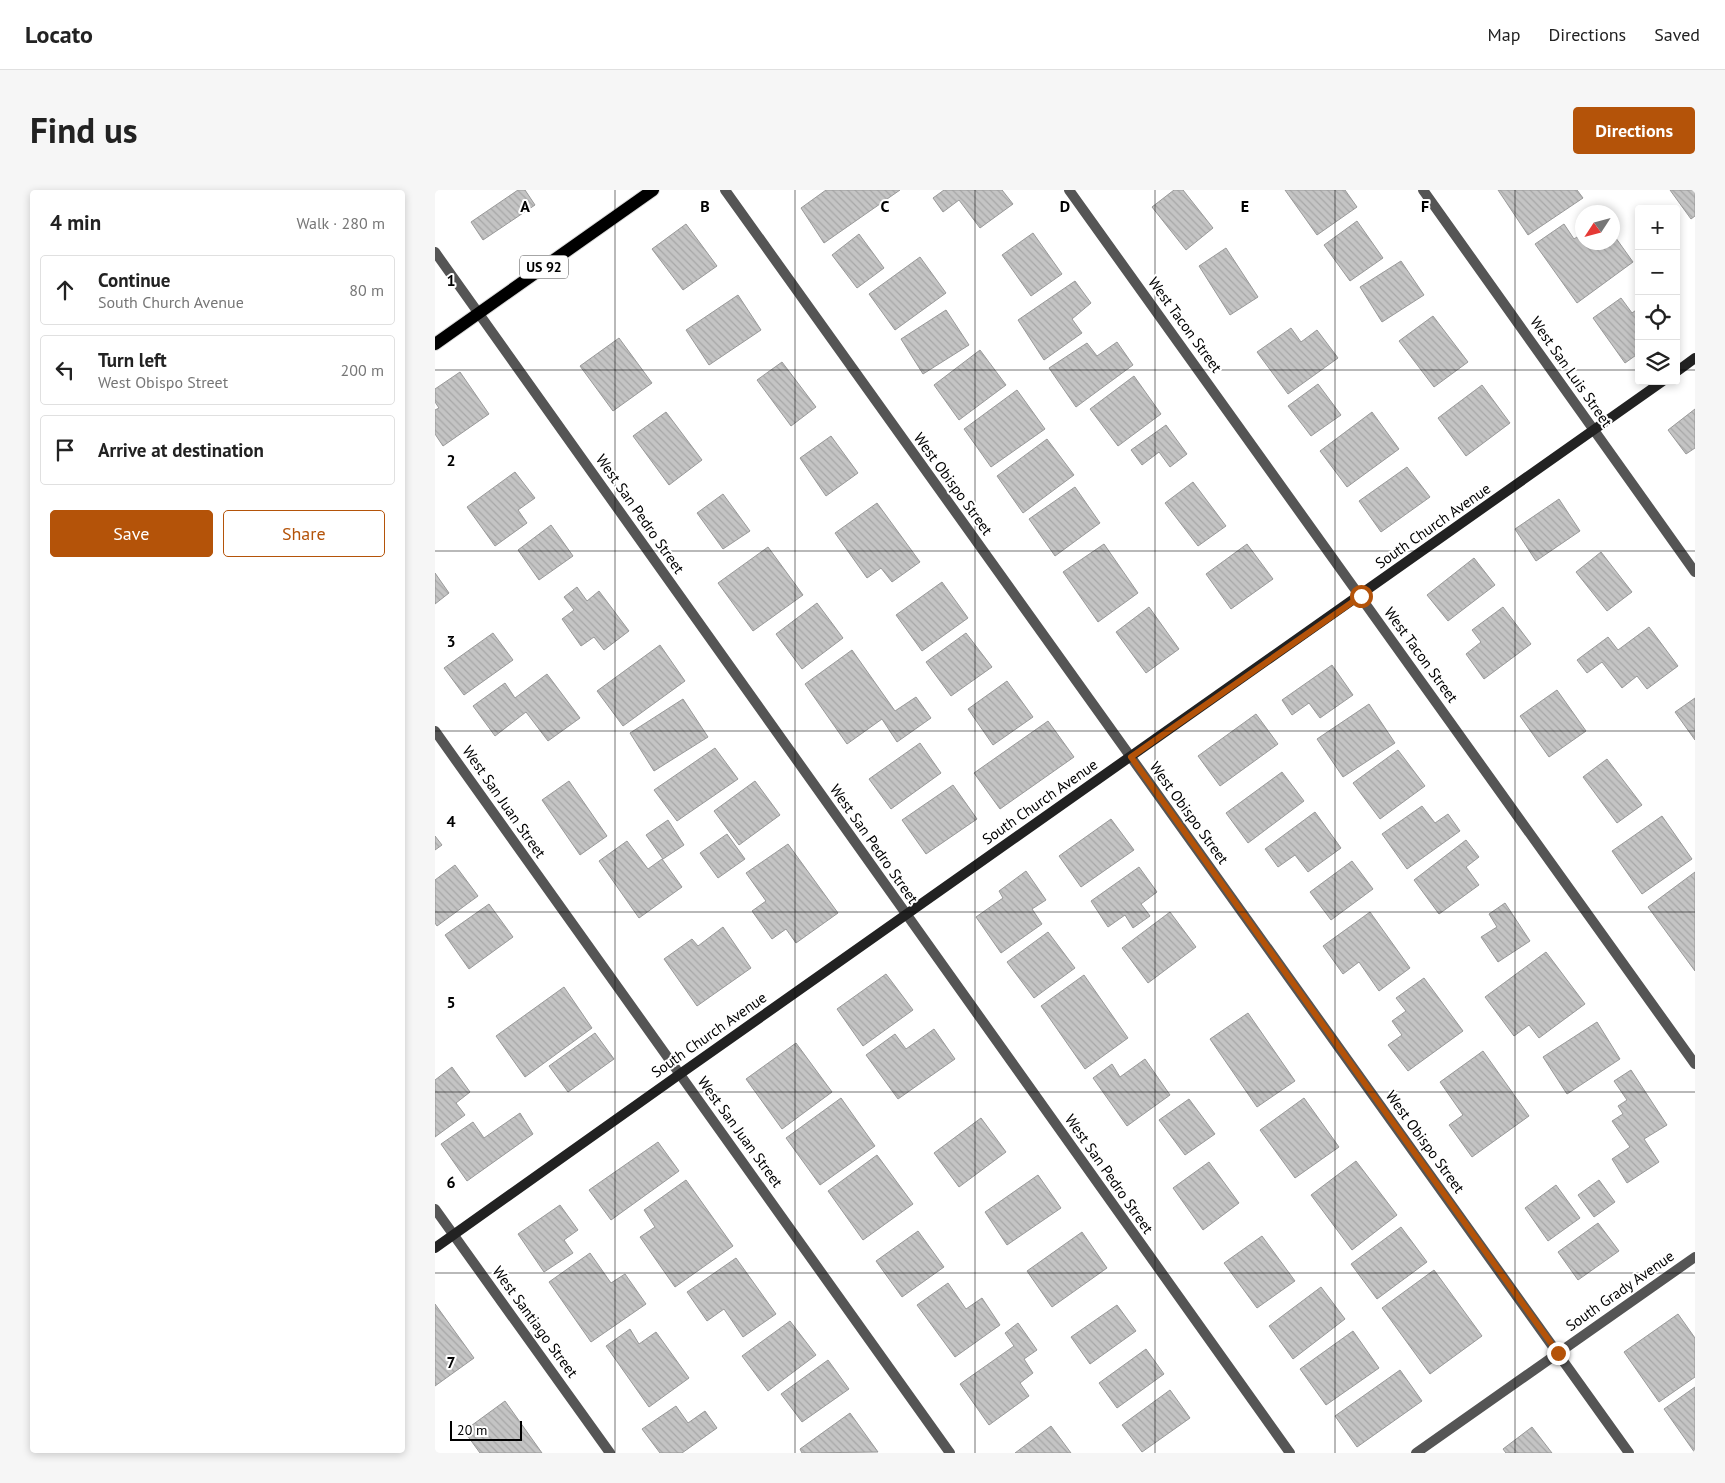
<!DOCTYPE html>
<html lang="en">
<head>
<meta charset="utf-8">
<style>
  body { margin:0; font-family:"PT Sans",sans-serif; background:#f6f6f6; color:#222 }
  .controls { position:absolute; right:15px; top:15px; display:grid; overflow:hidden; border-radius:5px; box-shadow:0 2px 8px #0003 }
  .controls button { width:45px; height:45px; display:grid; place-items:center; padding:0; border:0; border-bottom:1px solid #e0e0e0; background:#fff; color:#222; font:25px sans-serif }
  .compass { position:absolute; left:1140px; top:15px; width:45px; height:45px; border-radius:50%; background:#fff; box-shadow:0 2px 8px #0003; rotate:234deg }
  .scale { position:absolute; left:15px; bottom:12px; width:72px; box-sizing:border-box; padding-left:5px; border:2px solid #000; border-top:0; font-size:14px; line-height:18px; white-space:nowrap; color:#000; -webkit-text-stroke:4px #fff; paint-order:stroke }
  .stop { position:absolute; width:15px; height:15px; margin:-11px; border:4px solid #b45309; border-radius:50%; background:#fff }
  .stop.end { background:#b45309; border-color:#fff; box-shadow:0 1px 5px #0008 }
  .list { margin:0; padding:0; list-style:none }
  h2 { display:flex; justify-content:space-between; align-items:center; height:65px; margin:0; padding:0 20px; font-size:21px }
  h2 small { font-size:16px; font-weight:400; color:#767676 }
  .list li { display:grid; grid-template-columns:32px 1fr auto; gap:15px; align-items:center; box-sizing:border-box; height:70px; margin:0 10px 10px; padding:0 10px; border:1px solid #e0e0e0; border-radius:5px }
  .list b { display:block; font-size:19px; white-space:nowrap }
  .list p { margin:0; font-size:16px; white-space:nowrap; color:#767676 }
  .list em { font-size:16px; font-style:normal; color:#767676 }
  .actions { display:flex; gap:10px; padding:15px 20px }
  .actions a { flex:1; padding:11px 0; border:1px solid #b45309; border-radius:5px; text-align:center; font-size:18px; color:#b45309 }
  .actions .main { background:#b45309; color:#fff }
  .icon { flex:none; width:28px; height:28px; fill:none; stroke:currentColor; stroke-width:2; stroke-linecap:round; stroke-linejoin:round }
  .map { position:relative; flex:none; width:1260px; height:1263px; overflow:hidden; border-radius:5px }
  header { display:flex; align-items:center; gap:30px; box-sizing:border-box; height:70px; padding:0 25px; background:#fff; border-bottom:1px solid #e0e0e0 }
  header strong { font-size:24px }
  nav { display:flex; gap:28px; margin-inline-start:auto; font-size:18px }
  .intro { display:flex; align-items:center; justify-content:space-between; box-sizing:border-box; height:120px; padding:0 30px }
  h1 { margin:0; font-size:35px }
  .button { padding:12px 22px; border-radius:5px; background:#b45309; color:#fff; font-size:18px; font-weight:700 }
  main { display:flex; gap:30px; padding:0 30px }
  aside { flex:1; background:#fff; border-radius:5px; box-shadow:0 2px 8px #0003 }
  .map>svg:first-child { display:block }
  .building { fill:url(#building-back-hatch); stroke:#999 }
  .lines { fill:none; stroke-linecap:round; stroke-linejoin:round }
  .primary-casing { stroke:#dbdbdb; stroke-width:14 }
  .street { stroke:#555; stroke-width:10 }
  .secondary { stroke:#222; stroke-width:10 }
  .primary { stroke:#000; stroke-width:12 }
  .route { stroke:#b45309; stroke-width:6 }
  .grid { fill:none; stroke:#000; stroke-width:1; stroke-opacity:0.55 }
  .labels { text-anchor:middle; stroke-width:4; stroke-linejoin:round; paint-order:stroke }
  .shield { fill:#fff; stroke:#4c4c4c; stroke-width:1 }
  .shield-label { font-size:14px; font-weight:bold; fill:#000 }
  .street-label { font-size:15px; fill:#000; stroke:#fff }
  .grid-label { font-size:16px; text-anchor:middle; font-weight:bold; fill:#000; stroke:#fff; stroke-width:4; stroke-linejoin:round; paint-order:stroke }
</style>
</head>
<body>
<header>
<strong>Locato</strong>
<nav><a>Map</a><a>Directions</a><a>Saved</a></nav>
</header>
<div class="intro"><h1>Find us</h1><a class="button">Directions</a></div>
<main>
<aside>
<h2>4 min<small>Walk · 280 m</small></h2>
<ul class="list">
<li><svg class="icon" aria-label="ahead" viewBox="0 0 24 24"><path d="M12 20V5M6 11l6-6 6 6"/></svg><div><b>Continue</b><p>South Church Avenue</p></div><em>80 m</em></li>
<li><svg class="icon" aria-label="left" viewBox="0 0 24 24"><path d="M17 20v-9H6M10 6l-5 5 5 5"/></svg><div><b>Turn left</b><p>West Obispo Street</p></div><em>200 m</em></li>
<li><svg class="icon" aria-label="arrive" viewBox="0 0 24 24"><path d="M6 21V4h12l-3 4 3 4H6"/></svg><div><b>Arrive at destination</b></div></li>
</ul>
<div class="actions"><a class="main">Save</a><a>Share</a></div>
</aside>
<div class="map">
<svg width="1260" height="1263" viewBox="0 0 1260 1263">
  <defs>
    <pattern id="building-back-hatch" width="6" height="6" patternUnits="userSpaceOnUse" patternTransform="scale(1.25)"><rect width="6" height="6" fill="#c4c4c4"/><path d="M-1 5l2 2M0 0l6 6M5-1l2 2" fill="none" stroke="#a7a7a7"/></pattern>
  </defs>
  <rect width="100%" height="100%" fill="#fff"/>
  <g class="building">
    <polygon points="83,0 90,0 100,15 48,50 36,32"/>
    <polygon points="391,0 465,0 389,53 366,18"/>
    <polygon points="509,0 567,0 578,14 545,38 524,10 508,22 498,8"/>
    <polygon points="739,0 748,0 778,38 751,60 717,17"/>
    <polygon points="850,0 910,0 922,17 882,45"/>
    <polygon points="1063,0 1142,0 1148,8 1093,45"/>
    <polygon points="1235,0 1260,0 1260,26 1256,29"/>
    <polygon points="922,31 948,68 915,91 889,55"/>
    <polygon points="251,34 282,76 248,100 217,59"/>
    <polygon points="1129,34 1139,49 1148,43 1148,52 1178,52 1178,44 1198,72 1142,113 1100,54"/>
    <polygon points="598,43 627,84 596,106 567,65"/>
    <polygon points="424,44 449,78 422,98 397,65"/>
    <polygon points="791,58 823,107 795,125 764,76"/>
    <polygon points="485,67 511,103 460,140 434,104"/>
    <polygon points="966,71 989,105 947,132 925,97"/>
    <polygon points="640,91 656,113 637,129 647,143 609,170 583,130"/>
    <polygon points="303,105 326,140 274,175 251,140"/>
    <polygon points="1186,108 1197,123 1204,118 1204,163 1190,173 1158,128"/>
    <polygon points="511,120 534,155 488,184 466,149"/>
    <polygon points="998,126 1033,172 999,197 964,151"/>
    <polygon points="856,138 866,152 882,140 903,168 853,204 822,162"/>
    <polygon points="184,148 217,193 178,221 145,176"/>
    <polygon points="682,152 698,175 641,217 614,178 652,153 662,166"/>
    <polygon points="545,160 571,195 524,230 499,195"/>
    <polygon points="347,172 381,217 356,236 322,190"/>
    <polygon points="25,182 54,224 8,256 0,244 0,220 4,218 0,212 0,199"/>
    <polygon points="699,186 726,224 683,256 655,219"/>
    <polygon points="883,194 906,225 876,246 853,216"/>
    <polygon points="1047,195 1075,233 1031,266 1003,228"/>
    <polygon points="582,200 610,239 556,277 529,239"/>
    <polygon points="1260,219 1260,258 1251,264 1233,240"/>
    <polygon points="231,222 267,270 234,295 198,246"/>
    <polygon points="937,222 964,259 912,297 885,261"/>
    <polygon points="731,235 752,264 735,277 724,262 707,275 696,260"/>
    <polygon points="396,246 423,283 391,306 365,268"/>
    <polygon points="612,249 639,285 588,323 562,286"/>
    <polygon points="972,277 995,307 946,342 924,311"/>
    <polygon points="80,282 100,308 83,320 92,333 60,356 32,317"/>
    <polygon points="758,292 791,336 763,356 730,313"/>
    <polygon points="640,297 665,333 620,366 594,329"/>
    <polygon points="288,304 315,341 288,359 262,323"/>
    <polygon points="1124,309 1145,341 1101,371 1080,339"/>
    <polygon points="442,313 485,372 457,392 446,378 432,388 400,343"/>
    <polygon points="116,335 138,366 104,390 83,360"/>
    <polygon points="669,354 703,403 663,432 628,382"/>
    <polygon points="812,354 838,389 796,419 771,384"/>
    <polygon points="333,357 368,405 318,441 283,393"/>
    <polygon points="1166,362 1197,402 1172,421 1141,382"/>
    <polygon points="1039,368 1060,395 1013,431 992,405"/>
    <polygon points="0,383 14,403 0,414"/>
    <polygon points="507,392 533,428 487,461 461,425"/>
    <polygon points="142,397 152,411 164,401 194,441 169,460 159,447 146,456 127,429 139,420 129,407"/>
    <polygon points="382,413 408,448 367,479 341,444"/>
    <polygon points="714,417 744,459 711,483 681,442"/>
    <polygon points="1068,417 1096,454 1049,489 1031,464 1046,452 1037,440"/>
    <polygon points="1214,437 1243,476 1212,499 1202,486 1187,498 1167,472 1152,483 1142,470 1173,447 1183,460"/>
    <polygon points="58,443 78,470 29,505 9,478"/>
    <polygon points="531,443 557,477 516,506 491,472"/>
    <polygon points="225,455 250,491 188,536 162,501"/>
    <polygon points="417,460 460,521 481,507 496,528 462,552 447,529 412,554 370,494"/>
    <polygon points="897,475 918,505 885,528 874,513 857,525 847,510"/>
    <polygon points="112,484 145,528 113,551 91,522 60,546 38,516 70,493 80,508"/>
    <polygon points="572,491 598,527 558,555 533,519"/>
    <polygon points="1122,500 1151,541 1114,567 1085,526"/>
    <polygon points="1260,508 1260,550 1240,522"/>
    <polygon points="248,509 273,547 219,581 195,543"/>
    <polygon points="934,514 960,553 908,587 882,549"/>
    <polygon points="821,524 843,554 785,596 763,566"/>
    <polygon points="613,531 639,567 565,619 539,583"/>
    <polygon points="485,553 506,583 456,619 434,589"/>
    <polygon points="280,558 303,589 242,631 219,600"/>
    <polygon points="963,560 990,596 945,629 918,593"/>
    <polygon points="1172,569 1207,615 1182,633 1148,587"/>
    <polygon points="847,582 869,611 813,653 791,623"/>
    <polygon points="134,591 172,646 145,665 107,610"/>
    <polygon points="320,591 345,625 304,655 279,621"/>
    <polygon points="518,595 542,629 491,664 467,630"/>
    <polygon points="987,616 1000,633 1013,624 1025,641 972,679 947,644"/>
    <polygon points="880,622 906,658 873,682 860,665 843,677 830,659"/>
    <polygon points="1227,626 1257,669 1207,704 1177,661"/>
    <polygon points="676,629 699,660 646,697 624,666"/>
    <polygon points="233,630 249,655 228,669 211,645"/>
    <polygon points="292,644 310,669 283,688 265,663"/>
    <polygon points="0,646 7,655 0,660"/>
    <polygon points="1031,650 1044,667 1031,677 1044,695 1004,724 979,690"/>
    <polygon points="192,651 213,679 227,669 247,697 204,728 164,671"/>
    <polygon points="353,654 403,723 361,753 351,739 337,749 317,721 331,711 311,683"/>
    <polygon points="917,671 938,699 896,730 875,702"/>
    <polygon points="20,675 43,706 2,736 0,733 0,690"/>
    <polygon points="704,677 722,702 706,714 715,726 698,738 690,725 673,737 656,711"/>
    <polygon points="591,681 611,710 597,719 607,734 566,763 541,727 568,708 564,701"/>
    <polygon points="1260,682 1260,781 1213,717"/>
    <polygon points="1070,713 1095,751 1063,772 1046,747 1062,737 1054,724"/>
    <polygon points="54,714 78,747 34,779 10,745"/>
    <polygon points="735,722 761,757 713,793 687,758"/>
    <polygon points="935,722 975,778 944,801 924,772 908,784 888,756"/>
    <polygon points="288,737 316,778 262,816 229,769 257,749 263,756"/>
    <polygon points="613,742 640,778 599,808 572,772"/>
    <polygon points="1111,762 1150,814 1104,848 1094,835 1079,846 1050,807"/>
    <polygon points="451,784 478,820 428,856 402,819"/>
    <polygon points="649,785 693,848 650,879 606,816"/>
    <polygon points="989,788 1028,841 973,881 953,855 967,845 957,831 971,821 961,808"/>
    <polygon points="129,797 157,838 90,887 61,846"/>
    <polygon points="813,823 860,891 822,917 775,849"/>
    <polygon points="1162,832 1185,869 1132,904 1108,867"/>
    <polygon points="499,839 520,869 463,909 431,865 460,844 471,859"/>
    <polygon points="160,843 179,869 133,902 114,876"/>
    <polygon points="361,853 397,902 347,939 311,889"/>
    <polygon points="1048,861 1094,926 1037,967 1014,935 1028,925 1005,892"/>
    <polygon points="710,869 735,905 692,936 658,888 677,874 685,887"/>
    <polygon points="17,877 35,902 21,913 30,925 0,947 0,890"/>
    <polygon points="1196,880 1232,935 1209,949 1224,972 1192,993 1177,969 1195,957 1177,931 1188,924 1183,916 1192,910 1179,891"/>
    <polygon points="406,908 440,956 385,995 351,948"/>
    <polygon points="869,908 904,957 860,988 825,940"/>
    <polygon points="754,909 780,944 750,965 724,930"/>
    <polygon points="85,923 98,944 32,991 6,954 38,932 49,948"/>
    <polygon points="546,928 571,962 524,997 499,963"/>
    <polygon points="223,952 244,981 176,1030 154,1000"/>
    <polygon points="442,965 478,1014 428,1050 393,1001"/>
    <polygon points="921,971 962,1025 917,1060 876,1005"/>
    <polygon points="774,972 804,1013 768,1040 738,998"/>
    <polygon points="603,985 626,1018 572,1055 550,1022"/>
    <polygon points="251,990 298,1056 240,1097 205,1047 220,1037 209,1020"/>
    <polygon points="1164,990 1180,1012 1159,1027 1143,1005"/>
    <polygon points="1121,995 1145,1028 1113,1051 1090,1018"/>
    <polygon points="125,1015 143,1040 129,1050 138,1063 109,1082 83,1044"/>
    <polygon points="1163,1033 1184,1061 1143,1090 1123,1062"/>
    <polygon points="966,1037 992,1072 942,1109 916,1074"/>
    <polygon points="483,1041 509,1077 467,1107 441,1071"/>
    <polygon points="647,1042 672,1078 617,1117 592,1081"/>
    <polygon points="827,1046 860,1091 822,1118 789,1073"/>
    <polygon points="155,1063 176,1093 190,1084 211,1114 156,1152 114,1092"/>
    <polygon points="301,1068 341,1124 308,1147 289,1119 272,1131 252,1102"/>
    <polygon points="999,1080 1047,1146 995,1184 947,1118"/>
    <polygon points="513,1093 531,1119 547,1108 565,1135 520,1167 482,1115"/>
    <polygon points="886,1097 910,1129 858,1169 834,1136"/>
    <polygon points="0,1114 39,1168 0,1196"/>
    <polygon points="682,1115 701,1141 655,1174 636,1147"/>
    <polygon points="1243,1124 1260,1148 1260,1187 1224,1212 1189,1162"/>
    <polygon points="355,1131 381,1165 333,1201 307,1166"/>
    <polygon points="583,1133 602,1160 589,1169 598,1183 585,1193 594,1206 554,1235 525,1194 579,1156 570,1143"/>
    <polygon points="195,1139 204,1154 221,1142 254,1188 214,1217 171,1156"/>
    <polygon points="918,1141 944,1178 891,1215 865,1179"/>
    <polygon points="711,1159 729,1184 682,1218 664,1193"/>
    <polygon points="393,1170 414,1199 367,1232 346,1204"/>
    <polygon points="965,1180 987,1211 922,1257 900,1226"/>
    <polygon points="1260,1197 1260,1263 1229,1219"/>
    <polygon points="735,1200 755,1228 707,1262 687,1235"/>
    <polygon points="70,1211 107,1263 45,1263 29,1241"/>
    <polygon points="241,1216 253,1233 270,1221 282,1238 247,1263 225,1263 207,1239"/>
    <polygon points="415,1223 443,1262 367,1263 365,1259"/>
    <polygon points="616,1236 636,1263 580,1263"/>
    <polygon points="1097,1237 1117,1263 1071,1263 1068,1259"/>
  </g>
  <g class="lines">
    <defs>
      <polyline id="primary" points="0,154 218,0"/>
    </defs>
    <use href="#primary" class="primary-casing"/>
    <g class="street">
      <polyline points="290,0 1194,1263"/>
      <polyline points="634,0 1260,874"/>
      <polyline points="988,0 1260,382"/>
      <polyline points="0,62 855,1263"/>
      <polyline points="0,541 515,1263"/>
      <polyline points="0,1019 175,1263"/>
      <polyline points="981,1263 1260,1067"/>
    </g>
    <g class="secondary">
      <polyline points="1241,182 1260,168"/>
      <polyline points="0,1058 245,884 1228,191"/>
    </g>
    <use href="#primary" class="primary"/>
  </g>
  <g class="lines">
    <polyline class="route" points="926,406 696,567 1123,1163"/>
  </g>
  <path class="grid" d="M180 0V1263M360 0V1263M540 0V1263M720 0V1263M900 0V1263M1080 0V1263M0 180H1204M1241 180H1260M0 361H1260M0 541H1260M0 722H1260M0 902H1260M0 1083H1260"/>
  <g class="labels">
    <rect class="shield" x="85" y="65.5" width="48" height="23" rx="4"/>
    <g class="shield-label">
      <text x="109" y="82">US 92</text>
    </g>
    <g class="street-label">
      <text transform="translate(750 135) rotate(54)" y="5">West Tacon Street</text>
      <text transform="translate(1136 182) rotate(55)" y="5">West San Luis Street</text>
      <text transform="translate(518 294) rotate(54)" y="5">West Obispo Street</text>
      <text transform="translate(205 324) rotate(55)" y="5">West San Pedro Street</text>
      <text transform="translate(998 336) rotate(-35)" y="5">South Church Avenue</text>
      <text transform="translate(986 465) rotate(54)" y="5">West Tacon Street</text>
      <text transform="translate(69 612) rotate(55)" y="5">West San Juan Street</text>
      <text transform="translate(605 612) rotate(-35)" y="5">South Church Avenue</text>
      <text transform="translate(754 623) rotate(54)" y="5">West Obispo Street</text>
      <text transform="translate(439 654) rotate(55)" y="5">West San Pedro Street</text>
      <text transform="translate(274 845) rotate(-35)" y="5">South Church Avenue</text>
      <text transform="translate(305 942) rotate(54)" y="5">West San Juan Street</text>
      <text transform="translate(990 952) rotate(54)" y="5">West Obispo Street</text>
      <text transform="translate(674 984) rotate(55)" y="5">West San Pedro Street</text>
      <text transform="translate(1185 1101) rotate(-35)" y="5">South Grady Avenue</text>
      <text transform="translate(100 1132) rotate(54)" y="5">West Santiago Street</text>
    </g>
  </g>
  <g class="grid-label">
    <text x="90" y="22">A</text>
    <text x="270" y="22">B</text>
    <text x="450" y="22">C</text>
    <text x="630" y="22">D</text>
    <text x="810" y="22">E</text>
    <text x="990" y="22">F</text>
    <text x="16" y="96">1</text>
    <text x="16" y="276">2</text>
    <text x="16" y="457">3</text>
    <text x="16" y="637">4</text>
    <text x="16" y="818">5</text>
    <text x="16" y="998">6</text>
    <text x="16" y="1178">7</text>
  </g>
</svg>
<div class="controls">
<button>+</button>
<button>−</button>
<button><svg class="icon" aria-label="locate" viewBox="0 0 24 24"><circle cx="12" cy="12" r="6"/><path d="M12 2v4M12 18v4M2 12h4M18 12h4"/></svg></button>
<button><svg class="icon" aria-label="layers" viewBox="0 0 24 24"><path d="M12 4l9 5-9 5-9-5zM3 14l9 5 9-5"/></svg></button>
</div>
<svg class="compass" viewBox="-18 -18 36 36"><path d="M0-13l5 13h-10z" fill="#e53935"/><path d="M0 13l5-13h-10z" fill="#767676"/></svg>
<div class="scale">20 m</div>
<div class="stop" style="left:926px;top:406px"></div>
<div class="stop end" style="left:1123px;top:1163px"></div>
</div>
</main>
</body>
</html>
